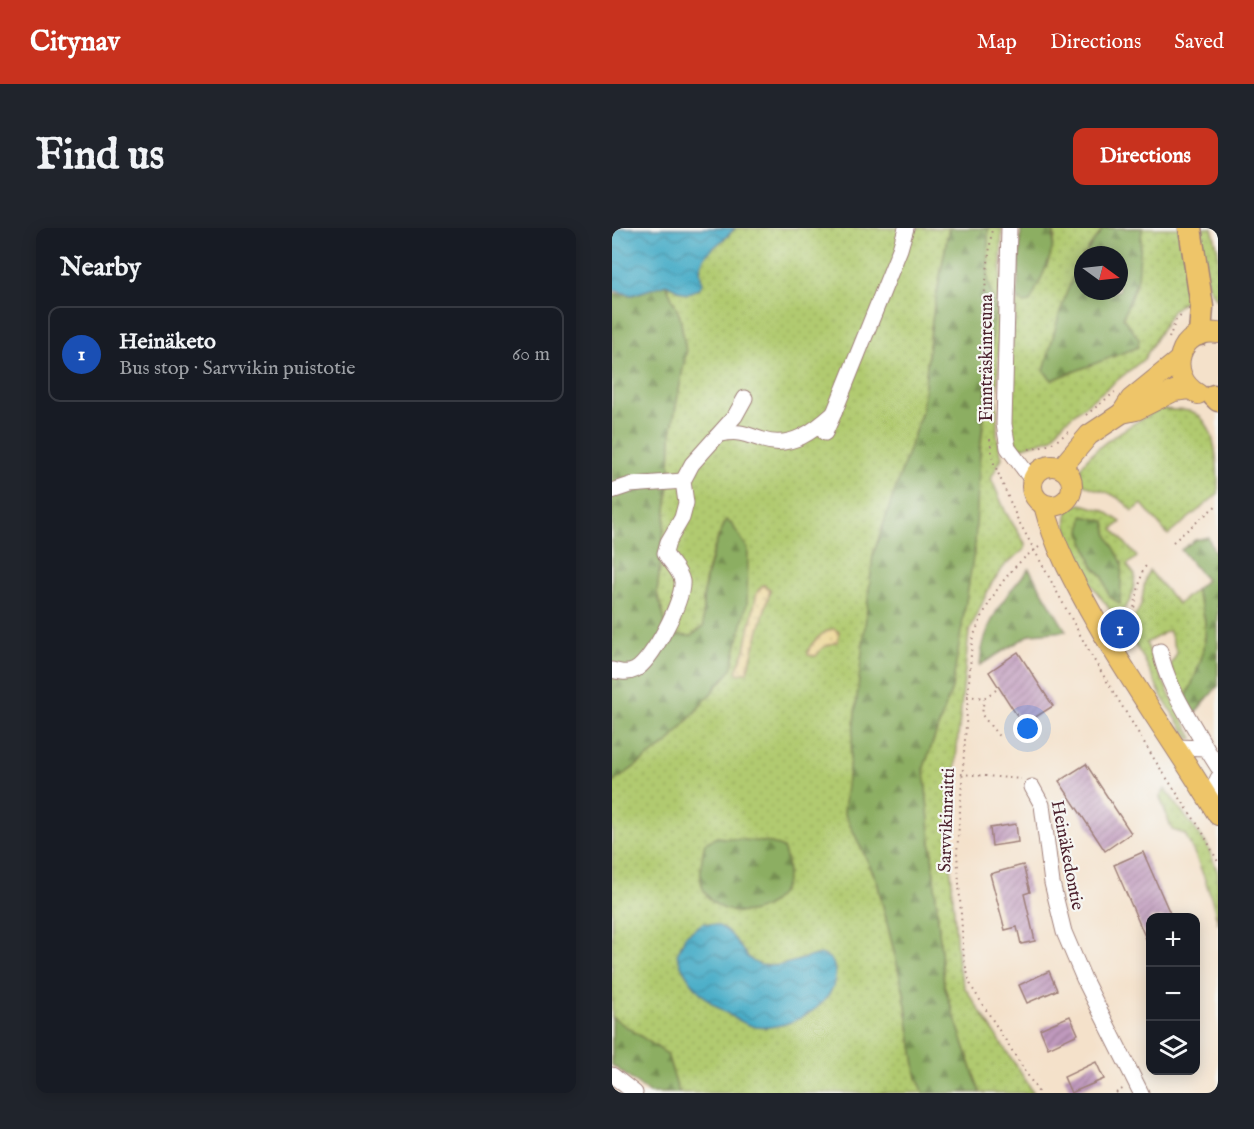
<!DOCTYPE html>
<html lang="en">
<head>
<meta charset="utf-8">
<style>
  body { margin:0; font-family:"IM FELL English",serif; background:#20242c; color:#f1f3f6 }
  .controls { position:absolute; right:18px; bottom:18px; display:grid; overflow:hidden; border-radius:12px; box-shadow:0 3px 15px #0003 }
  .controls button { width:54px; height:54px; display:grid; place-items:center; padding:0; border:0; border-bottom:2px solid #363941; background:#171b24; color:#f1f3f6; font:30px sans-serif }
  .compass { position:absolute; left:462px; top:18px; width:54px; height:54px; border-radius:50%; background:#171b24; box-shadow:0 3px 15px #0003; rotate:105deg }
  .you { position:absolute; left:416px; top:501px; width:21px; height:21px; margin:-15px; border:4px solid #fff; border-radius:50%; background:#1a73e8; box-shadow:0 0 0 9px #1a73e833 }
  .badge { display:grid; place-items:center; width:39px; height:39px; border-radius:50%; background:#c8321e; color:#fff; font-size:20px; font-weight:700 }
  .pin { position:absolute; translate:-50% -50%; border:3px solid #fff; box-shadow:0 2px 6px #0006 }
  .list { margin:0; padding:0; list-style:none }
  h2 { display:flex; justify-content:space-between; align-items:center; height:78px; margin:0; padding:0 24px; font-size:26px }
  h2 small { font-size:20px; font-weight:400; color:#9ea1a6 }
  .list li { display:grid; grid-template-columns:39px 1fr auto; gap:18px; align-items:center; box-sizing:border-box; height:96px; margin:0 12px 12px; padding:0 12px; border:2px solid #363941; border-radius:12px }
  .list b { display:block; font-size:22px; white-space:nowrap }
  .list p { margin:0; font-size:20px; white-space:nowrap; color:#9ea1a6 }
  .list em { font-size:20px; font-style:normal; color:#9ea1a6 }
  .icon { flex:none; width:33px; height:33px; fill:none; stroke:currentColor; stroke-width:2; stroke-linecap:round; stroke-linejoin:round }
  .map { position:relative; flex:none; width:606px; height:865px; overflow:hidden; border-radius:12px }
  header { display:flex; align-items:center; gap:36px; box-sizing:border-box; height:84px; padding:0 30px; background:#c8321e; color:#fff }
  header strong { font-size:28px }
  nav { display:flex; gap:33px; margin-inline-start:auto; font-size:21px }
  .intro { display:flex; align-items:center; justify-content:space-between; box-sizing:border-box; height:144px; padding:0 36px }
  h1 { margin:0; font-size:42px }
  .button { padding:15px 27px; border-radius:12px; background:#c8321e; color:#fff; font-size:21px; font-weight:700 }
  main { display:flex; gap:36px; padding:0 36px }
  aside { flex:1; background:#171b24; border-radius:12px; box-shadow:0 3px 15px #0003 }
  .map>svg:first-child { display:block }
  .grass { fill:url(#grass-dots); stroke:#7e744d; stroke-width:1.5; fill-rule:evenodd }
  .forest { fill:url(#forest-firs); stroke:#6b6646; stroke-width:1.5; fill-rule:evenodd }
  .sand { fill:url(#sand-dots); stroke:#9c7c64; stroke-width:1.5 }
  .water { fill:url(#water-waves); stroke:#4a667a; stroke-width:1.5 }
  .building { fill:url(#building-hatch) }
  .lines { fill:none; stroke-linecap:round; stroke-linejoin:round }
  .minor-casing { stroke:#9f807a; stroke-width:17 }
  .major-casing { stroke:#9f807a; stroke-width:22 }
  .highway-casing { stroke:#9f807a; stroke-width:25 }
  .path { stroke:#9f807a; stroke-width:2; stroke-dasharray:1.5 4.5; stroke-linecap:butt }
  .minor { stroke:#fff; stroke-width:15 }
  .major { stroke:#eec569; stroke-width:20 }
  .highway { stroke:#eec569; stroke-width:22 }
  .labels { text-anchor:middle; stroke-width:4.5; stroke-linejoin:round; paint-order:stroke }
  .street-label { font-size:18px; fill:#4a1f2b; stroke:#f6f6f2 }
</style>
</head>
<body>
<header>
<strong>Citynav</strong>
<nav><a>Map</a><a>Directions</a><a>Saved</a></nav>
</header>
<div class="intro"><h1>Find us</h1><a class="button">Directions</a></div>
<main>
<aside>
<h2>Nearby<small></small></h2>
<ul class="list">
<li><span class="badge" style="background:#1a4fb4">1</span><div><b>Heinäketo</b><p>Bus stop · Sarvvikin puistotie</p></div><em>60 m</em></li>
</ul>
</aside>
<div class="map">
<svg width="606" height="865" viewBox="0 0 606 865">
  <defs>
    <pattern id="grass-dots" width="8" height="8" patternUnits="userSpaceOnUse" patternTransform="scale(1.5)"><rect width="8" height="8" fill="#b1ca6f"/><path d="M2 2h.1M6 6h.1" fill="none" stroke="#9aad60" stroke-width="1.8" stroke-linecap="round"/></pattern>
    <pattern id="forest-firs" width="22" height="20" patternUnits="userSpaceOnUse" patternTransform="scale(1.5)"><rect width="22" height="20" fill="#8cae62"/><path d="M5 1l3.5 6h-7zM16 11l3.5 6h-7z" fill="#748d51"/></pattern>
    <pattern id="sand-dots" width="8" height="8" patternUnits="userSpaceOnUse" patternTransform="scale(1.5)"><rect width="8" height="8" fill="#eeda9e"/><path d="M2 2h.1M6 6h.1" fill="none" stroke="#cebb88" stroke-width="1.8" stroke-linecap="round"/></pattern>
    <pattern id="water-waves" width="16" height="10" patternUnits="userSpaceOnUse" patternTransform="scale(1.5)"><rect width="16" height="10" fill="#49adc8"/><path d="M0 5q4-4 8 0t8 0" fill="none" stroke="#3f8ca3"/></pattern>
    <pattern id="building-hatch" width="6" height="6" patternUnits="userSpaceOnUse" patternTransform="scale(1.5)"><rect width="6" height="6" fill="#c09abd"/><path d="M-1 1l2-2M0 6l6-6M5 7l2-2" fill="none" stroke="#9e7d9a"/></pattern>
  </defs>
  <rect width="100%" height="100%" fill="#f6f6f2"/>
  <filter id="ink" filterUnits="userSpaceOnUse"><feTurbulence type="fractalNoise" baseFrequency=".0167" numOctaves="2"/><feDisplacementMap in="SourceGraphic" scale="12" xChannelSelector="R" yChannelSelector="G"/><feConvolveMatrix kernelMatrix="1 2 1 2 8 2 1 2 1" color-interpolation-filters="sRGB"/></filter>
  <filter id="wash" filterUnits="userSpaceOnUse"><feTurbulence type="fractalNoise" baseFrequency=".008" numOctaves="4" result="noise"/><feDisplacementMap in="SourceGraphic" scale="24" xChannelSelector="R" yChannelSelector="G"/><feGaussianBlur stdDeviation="1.35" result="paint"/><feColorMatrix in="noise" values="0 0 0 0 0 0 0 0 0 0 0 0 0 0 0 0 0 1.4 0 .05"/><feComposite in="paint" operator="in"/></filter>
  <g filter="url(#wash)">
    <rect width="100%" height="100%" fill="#f4e1ca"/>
    <g class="grass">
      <path d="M123 0H337L320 92 310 183 285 258 232 584 265 653 292 765 305 850 312 865H69L66 863 55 826 0 789V555L57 514 119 442 114 293C98 323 87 364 92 398L79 408 57 407 45 365 58 245 59 205 74 124 68 89 54 56 74 66 87 61 91 55C79 27 108 19 123 0Z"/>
      <polygon points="376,0 390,0 385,172 385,207 390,230 379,250 394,285 413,315 413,321 394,336 379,356 357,404 345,518 338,629 346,738 353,760 422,865 368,865 332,757 312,539 340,460 374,173 383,80 376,53"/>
      <path d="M441 0H570L578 69 560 83 532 131 451 195 440 210 409 220 403 217C391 174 401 115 405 70L411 75 443 10ZM471 27H507V63H471Z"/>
      <path d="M586 0H600L606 23V71C590 62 589 17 586 0Z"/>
      <path d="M549 180C559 184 571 180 581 184 606 195 606 244 606 266L556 307 530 276 521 283C514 276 509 271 499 266 491 262 476 261 470 254 451 232 535 188 549 180Z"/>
      <path d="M469 276 491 282 509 294 501 301 525 329 515 337 523 347C521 366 520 377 503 388 484 364 442 311 458 279Z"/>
      <path d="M537 342 566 376 583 362C604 403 590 433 573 472L558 439 565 425 557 402 534 415 558 468 581 510 578 511 551 471 532 431 511 398C538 381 526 365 537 342Z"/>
      <path d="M553 561 595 617 606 645V696C599 664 588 635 573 606L560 602 548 569Z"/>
    </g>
    <g class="forest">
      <polygon points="337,0 376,0 376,53 383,80 368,222 363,317 340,460 312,539 332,757 368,865 312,865 305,850 292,765 265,653 232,584 261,327 310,183 320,92"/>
      <path d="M409 0H441C445 25 428 51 418 74L411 75 405 70Z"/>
      <path d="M489 0H530L526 50 511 90 527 111 526 119 440 152 432 143C445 94 455 44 489 4ZM471 27H507V63H471Z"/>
      <path d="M54 56 68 89 74 124 59 205 58 245 45 365 57 407 79 408 92 398C87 363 99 325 114 292L119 295 136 321 135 375 119 442 57 514 0 555V65L20 67Z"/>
      <polygon points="471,288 493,293 496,308 510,335 508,376 497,368 491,349 481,338 469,305"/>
      <path d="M596 309 606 332V458L582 486 573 472C590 433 604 403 583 362L594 352 569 322 583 312Z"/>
      <path d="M417 341 454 403 419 406 368 437C370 398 392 368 417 341Z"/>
      <path d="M105 609 160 615 171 620C195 680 119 705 93 665 85 652 90 629 93 615Z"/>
      <polygon points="0,789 55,826 66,862 69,865 37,865 0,837"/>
    </g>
    <g class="sand">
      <polygon points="151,357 158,361 157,367 135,444 127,446 124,443 133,422 145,364"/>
      <path d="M222 401 227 404 226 413 210 420 204 428 196 427C195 417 212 402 222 401Z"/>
    </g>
    <g class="water">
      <path d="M0 0H123C108 19 79 27 91 55L87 61 74 66 54 56 20 67 0 62Z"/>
      <path d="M91 695C97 696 104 696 109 699 126 707 131 733 149 737 170 741 189 730 208 726 219 729 223 734 223 746 224 779 174 803 144 799 132 797 121 789 111 783 91 771 72 749 65 727L73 708Z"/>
    </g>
    <g id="blocks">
      <g class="building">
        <polygon points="406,424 441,478 411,497 377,444"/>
        <polygon points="474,536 519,605 493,623 447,553"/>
        <polygon points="404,596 406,614 380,618 378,600"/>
        <polygon points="531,624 560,690 538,690 538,720 502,637"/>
        <polygon points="411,637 418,664 412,666 423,713 409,716 405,699 393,702 378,646"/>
        <polygon points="437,743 445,762 415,775 407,757"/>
        <polygon points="458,788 466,806 436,820 428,801"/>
        <polygon points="484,834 492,851 459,865 452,849"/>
      </g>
    </g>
  </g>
  <g filter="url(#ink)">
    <use href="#blocks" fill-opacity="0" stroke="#9f807a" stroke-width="1.5"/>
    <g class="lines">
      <defs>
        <g id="minor">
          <polyline points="397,0 392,196 396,220 420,252"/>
          <polyline points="222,185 288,21 294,0"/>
          <path d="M110 206C127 202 135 207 151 212 179 221 202 203 222 185L213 205"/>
          <polyline points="0,263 18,257 71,253"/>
          <path d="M548 423C555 458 577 489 594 520"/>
          <path d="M0 442C8 444 15 446 23 442 40 433 72 372 70 353 68 342 58 335 53 325L56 314 70 290 74 275 71 253 80 236 123 188 133 170"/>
          <polyline points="563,519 594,520 606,539"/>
          <polyline points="420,559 430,577 440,655 452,704 472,751 529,865"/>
          <polyline points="597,573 606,550"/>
          <polyline points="0,847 23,865"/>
        </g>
        <g id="major">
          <path d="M586 166C553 147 567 99 606 105"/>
          <polyline points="510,185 519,171 567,132"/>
          <circle cx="440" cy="258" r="20"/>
          <polyline points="449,240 477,207 510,185 524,182 562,163 578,161"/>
          <path d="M432 277C442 317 460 350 480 386 518 455 566 519 606 587"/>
        </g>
        <g id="highway">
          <polyline points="578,0 590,79 588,106"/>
          <polyline points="602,168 606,172"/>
        </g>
      </defs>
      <use href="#minor" class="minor-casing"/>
      <use href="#major" class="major-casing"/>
      <use href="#highway" class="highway-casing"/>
      <g class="path">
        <polyline points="557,110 564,92 572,85"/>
        <polyline points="474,187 503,164"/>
        <polyline points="376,190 371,79 380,0"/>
        <polyline points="378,211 381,233 405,290 479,427 544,534 590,603 606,634"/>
        <path d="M417 221C433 220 445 214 457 203"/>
        <polyline points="561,314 606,276"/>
        <path d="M427 319C394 340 374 376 360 412L345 625 352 732 359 758 427 865"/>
        <polyline points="504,395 522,380 531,341 534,338"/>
        <polyline points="355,468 372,470 387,460"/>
        <polyline points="372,470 370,487 389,511"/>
        <polyline points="349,546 409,551"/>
        <polyline points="504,865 512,860"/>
      </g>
      <use href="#minor" class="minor"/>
      <use href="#major" class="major"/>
      <use href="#highway" class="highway"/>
    </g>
  </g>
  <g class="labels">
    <g class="street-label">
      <text transform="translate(374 130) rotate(-90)" y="6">Finnträskinreuna</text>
      <text transform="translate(334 592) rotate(-88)" y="6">Sarvvikinraitti</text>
      <text transform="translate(456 627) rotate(79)" y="6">Heinäkedontie</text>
    </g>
  </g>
</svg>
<div class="controls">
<button>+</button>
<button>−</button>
<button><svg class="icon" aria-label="layers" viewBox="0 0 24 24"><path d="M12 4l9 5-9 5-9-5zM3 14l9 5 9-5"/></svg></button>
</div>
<svg class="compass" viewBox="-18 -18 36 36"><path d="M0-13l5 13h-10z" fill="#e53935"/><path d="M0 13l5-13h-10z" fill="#9ea1a6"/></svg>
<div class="you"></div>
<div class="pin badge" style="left:508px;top:401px;background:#1a4fb4">1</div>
</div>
</main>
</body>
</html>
